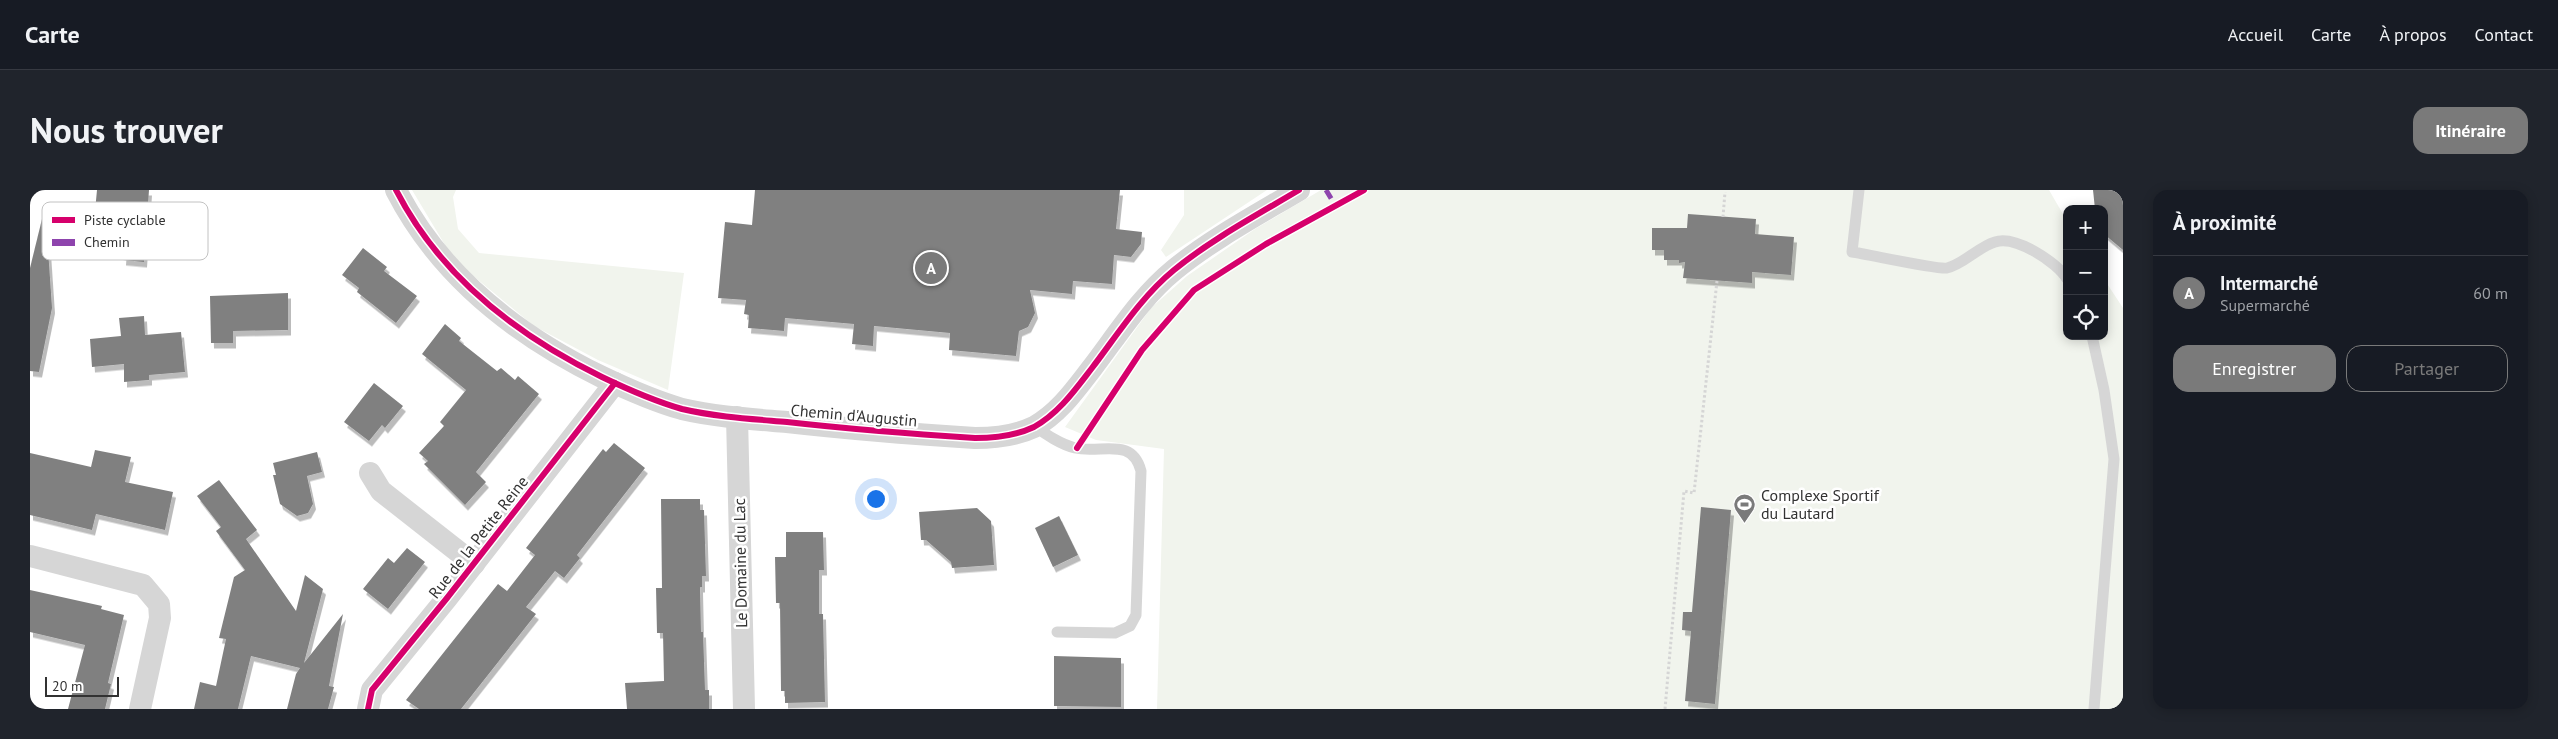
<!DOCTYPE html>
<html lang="fr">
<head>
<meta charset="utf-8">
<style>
  body { margin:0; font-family:"PT Sans",sans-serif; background:#20242c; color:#f1f3f6 }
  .controls { position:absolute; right:15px; top:15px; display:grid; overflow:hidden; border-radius:10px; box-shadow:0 2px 12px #0003 }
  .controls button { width:45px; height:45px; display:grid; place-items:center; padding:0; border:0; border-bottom:1px solid #363941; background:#171b24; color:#f1f3f6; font:25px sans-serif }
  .scale { position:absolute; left:15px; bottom:12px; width:74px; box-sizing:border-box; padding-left:5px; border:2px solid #323232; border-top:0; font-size:14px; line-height:18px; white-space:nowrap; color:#323232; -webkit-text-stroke:4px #fff; paint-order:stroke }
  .you { position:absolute; left:845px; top:308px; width:18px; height:18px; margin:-12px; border:4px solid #fff; border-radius:50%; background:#1a73e8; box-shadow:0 0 0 8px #1a73e833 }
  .badge { display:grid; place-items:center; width:32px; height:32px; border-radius:50%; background:#7a7a7a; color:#fff; font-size:16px; font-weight:700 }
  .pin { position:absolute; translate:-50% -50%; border:2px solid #fff; box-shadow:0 1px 5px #0006 }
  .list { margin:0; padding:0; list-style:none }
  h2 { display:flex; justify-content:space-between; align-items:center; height:65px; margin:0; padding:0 20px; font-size:21px }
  h2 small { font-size:16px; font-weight:400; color:#9ea1a6 }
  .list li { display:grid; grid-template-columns:32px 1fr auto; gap:15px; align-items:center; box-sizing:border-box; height:75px; padding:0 20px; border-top:1px solid #363941 }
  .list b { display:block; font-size:19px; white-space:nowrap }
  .list p { margin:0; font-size:16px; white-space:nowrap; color:#9ea1a6 }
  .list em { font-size:16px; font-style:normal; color:#9ea1a6 }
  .actions { display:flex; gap:10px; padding:15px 20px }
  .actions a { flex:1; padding:11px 0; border:1px solid #7a7a7a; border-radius:15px; text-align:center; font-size:18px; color:#7a7a7a }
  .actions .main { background:#7a7a7a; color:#fff }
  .icon { flex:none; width:28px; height:28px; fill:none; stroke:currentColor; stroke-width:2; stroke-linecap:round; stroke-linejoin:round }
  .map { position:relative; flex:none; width:2093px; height:519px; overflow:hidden; border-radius:15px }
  header { display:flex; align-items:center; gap:30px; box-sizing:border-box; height:70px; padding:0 25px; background:#171b24; border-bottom:1px solid #363941 }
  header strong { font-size:24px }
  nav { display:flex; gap:28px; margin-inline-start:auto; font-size:18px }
  .intro { display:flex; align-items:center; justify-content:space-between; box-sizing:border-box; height:120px; padding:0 30px }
  h1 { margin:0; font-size:35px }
  .button { padding:12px 22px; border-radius:15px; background:#7a7a7a; color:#fff; font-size:18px; font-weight:700 }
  main { display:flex; gap:30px; padding:0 30px }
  aside { flex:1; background:#171b24; border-radius:15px; box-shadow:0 2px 12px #0003 }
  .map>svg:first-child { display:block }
  .green { fill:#f1f4ed }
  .building { fill:#808080; filter:url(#shadow) }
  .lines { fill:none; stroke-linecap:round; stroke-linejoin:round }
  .path { stroke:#d5d5d5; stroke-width:3; stroke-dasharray:2.5 2.5; stroke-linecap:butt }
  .service { stroke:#d6d6d6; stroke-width:11 }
  .minor { stroke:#d6d6d6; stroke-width:22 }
  .quiet { stroke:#8e44ad; stroke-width:5; stroke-dasharray:10 5; stroke-linecap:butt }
  .cycleway-casing { stroke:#fff; stroke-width:9 }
  .cycleway { stroke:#d6006c; stroke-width:6 }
  .labels { text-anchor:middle; stroke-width:5; stroke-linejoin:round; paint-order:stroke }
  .street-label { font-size:16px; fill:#323232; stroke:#fff }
  .poi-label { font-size:16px; fill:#323232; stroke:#fff; text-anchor:start }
  .key { fill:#fff; stroke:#c2c2c2; stroke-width:1 }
  .key-label { font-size:14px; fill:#323232 }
</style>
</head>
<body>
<header>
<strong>Carte</strong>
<nav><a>Accueil</a><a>Carte</a><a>À propos</a><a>Contact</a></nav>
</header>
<div class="intro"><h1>Nous trouver</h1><a class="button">Itinéraire</a></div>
<main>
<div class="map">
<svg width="2093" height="519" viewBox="0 0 2093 519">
  <defs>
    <filter id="shadow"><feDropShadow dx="3" dy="5.5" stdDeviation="0" flood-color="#0004"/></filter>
  </defs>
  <rect width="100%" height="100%" fill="#fff"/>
  <g class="green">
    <polygon points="382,0 426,0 423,7 428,39 449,63 654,83 638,200 568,170 504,136 424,70"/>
    <polygon points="1154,0 1237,0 1136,67 1131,60 1154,25"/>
    <polygon points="1291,0 2019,0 2037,31 2037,146 2074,146 2074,89 2093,118 2093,519 1127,519 1134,259 1066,250 1035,237 1121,118 1157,86 1225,39"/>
  </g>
  <g class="building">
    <polygon points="67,0 119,0 114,72 93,70 96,26 65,21"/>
    <polygon points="725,0 1090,0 1086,39 1112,42 1111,54 1101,67 1084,65 1082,94 1043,91 1042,104 1000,100 1005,123 998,137 989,141 986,166 919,160 920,143 844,136 843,156 822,154 824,134 755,128 754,141 718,138 719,125 714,124 716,110 688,108 695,32 722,35"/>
    <polygon points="2063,0 2093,0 2093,60 2074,44 2074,19 2065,19"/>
    <polygon points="1658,24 1726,29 1725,44 1764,47 1761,85 1722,82 1722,93 1653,88 1655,72 1649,73 1649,70 1634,70 1634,60 1622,60 1622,38 1657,38"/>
    <polygon points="12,29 16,29 22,118 9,182 0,181 0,78"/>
    <polygon points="333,58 357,77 354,81 387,106 366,133 327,102 329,98 312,85"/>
    <polygon points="258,103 258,140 203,141 203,153 181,153 180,106"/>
    <polygon points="114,126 115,145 151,142 155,182 119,185 119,190 94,192 94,174 62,177 60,149 91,146 89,128"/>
    <polygon points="415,134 431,148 429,151 467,181 471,178 485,190 488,186 509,204 446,282 456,292 435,315 394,274 398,271 389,263 414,236 410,232 436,200 392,164"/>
    <polygon points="344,193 373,216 355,238 352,235 339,251 314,232"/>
    <polygon points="584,253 615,278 547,365 550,368 534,388 525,381 496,417 506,424 431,519 389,519 376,510 468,394 477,401 505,365 496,358 573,259 576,262"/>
    <polygon points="65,260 101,267 95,292 143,302 135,340 66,324 62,340 0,325 0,263 61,277"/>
    <polygon points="287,262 292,282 277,286 283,314 278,323 267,326 250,314 243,285 246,285 243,273"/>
    <polygon points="189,290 227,340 216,349 266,421 275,385 293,399 274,473 313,424 299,496 304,497 298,519 257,519 266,484 270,478 221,466 208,519 164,519 170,492 186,496 196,449 189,448 204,387 215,380 186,341 191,337 167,306"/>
    <polygon points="631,309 670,309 670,320 674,320 676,386 672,386 672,397 670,397 671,442 673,442 675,500 679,500 679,519 597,519 595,493 634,491 633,443 627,443 626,398 632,398"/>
    <polygon points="1671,317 1701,320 1685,514 1655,511 1661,441 1652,440 1653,422 1662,422"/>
    <polygon points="947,318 961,331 964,375 922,378 921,372 896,350 891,350 889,322"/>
    <polygon points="1029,326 1048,365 1023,377 1005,338"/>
    <polygon points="756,342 793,342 794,380 789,380 789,424 793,424 795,512 755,513 755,501 751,501 750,413 746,413 745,367 756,367"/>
    <polygon points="377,358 395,372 358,419 333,399 358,368 364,373"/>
    <polygon points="0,400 72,416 71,419 94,425 78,493 81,494 75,519 38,519 55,455 0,442"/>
    <polygon points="1024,466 1091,468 1091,517 1024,516"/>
  </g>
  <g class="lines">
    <g class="path">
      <polyline points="1693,27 1695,2"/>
      <polyline points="1635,519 1654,301 1664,303 1687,91"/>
    </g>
    <g class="service">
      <path d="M1829 0 1822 62C1837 64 1908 80 1917 78 1934 74 1948 57 1965 52 1985 45 2027 72 2037 89"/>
      <polyline points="2062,146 2074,200 2084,269 2064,519"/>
      <path d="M1004 236C1017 245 1030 254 1045 258 1071 264 1102 246 1111 281L1106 425 1100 436 1085 443 1027 442"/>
    </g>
    <g class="minor">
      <path d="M366 0C410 86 486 145 572 187 597 199 624 211 652 219 686 227 722 229 757 232 819 239 882 244 945 248 965 248 985 246 1004 237 1029 223 1045 200 1062 178 1088 144 1111 107 1144 80 1182 49 1227 25 1269 0"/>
      <polyline points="707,227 714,519"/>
      <polyline points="340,283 351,301 444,374"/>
      <polyline points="0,366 113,395 129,414 130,428 110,519"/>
      <polyline points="338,519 342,500 417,408 585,193"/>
    </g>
    <polyline class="quiet" points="1296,0 1305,15"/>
    <defs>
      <g id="cycleway">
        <path d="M366 0C410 86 486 145 572 187 597 199 624 211 652 219 686 227 722 229 757 232 819 239 882 244 945 248 965 248 985 246 1004 237 1029 223 1045 200 1062 178 1088 144 1111 107 1144 80 1182 49 1227 25 1269 0"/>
        <polyline points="1047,258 1112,160 1164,100 1236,54 1334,0"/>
        <polyline points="338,519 342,500 417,408 585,193"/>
      </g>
    </defs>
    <use href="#cycleway" class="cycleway-casing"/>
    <use href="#cycleway" class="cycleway"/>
  </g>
  <defs>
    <symbol id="stadium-pin" viewBox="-11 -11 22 30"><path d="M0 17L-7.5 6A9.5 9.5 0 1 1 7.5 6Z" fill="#7a7a7a" stroke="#fff"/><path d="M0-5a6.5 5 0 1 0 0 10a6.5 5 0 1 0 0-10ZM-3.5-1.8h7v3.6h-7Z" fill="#fff"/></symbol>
  </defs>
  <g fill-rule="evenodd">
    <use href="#stadium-pin" x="1702" y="302" width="25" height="34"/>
  </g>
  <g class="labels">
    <g class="street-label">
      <text transform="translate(824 225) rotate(5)" y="6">Chemin d'Augustin</text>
      <text transform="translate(448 347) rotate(-52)" y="6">Rue de la Petite Reine</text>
      <text transform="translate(710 373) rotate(-91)" y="6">Le Domaine du Lac</text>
    </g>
    <g class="poi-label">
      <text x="1731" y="311">Complexe Sportif<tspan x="1731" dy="18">du Lautard</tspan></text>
    </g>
  </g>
  <rect x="12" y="12" width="166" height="58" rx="8" class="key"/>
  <rect x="22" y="27" width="23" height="6" fill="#d6006c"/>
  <rect x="22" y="49" width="23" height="7" fill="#8e44ad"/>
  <g class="key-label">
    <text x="54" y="35">Piste cyclable</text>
    <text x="54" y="57">Chemin</text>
  </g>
</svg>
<div class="controls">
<button>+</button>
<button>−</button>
<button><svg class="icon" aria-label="locate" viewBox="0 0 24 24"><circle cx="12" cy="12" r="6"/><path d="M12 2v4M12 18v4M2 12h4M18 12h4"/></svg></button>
</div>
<div class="scale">20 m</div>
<div class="you"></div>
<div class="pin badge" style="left:901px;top:78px">A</div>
</div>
<aside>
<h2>À proximité<small></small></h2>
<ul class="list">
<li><span class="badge">A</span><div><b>Intermarché</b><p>Supermarché</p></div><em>60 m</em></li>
</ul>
<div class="actions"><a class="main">Enregistrer</a><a>Partager</a></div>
</aside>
</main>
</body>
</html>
